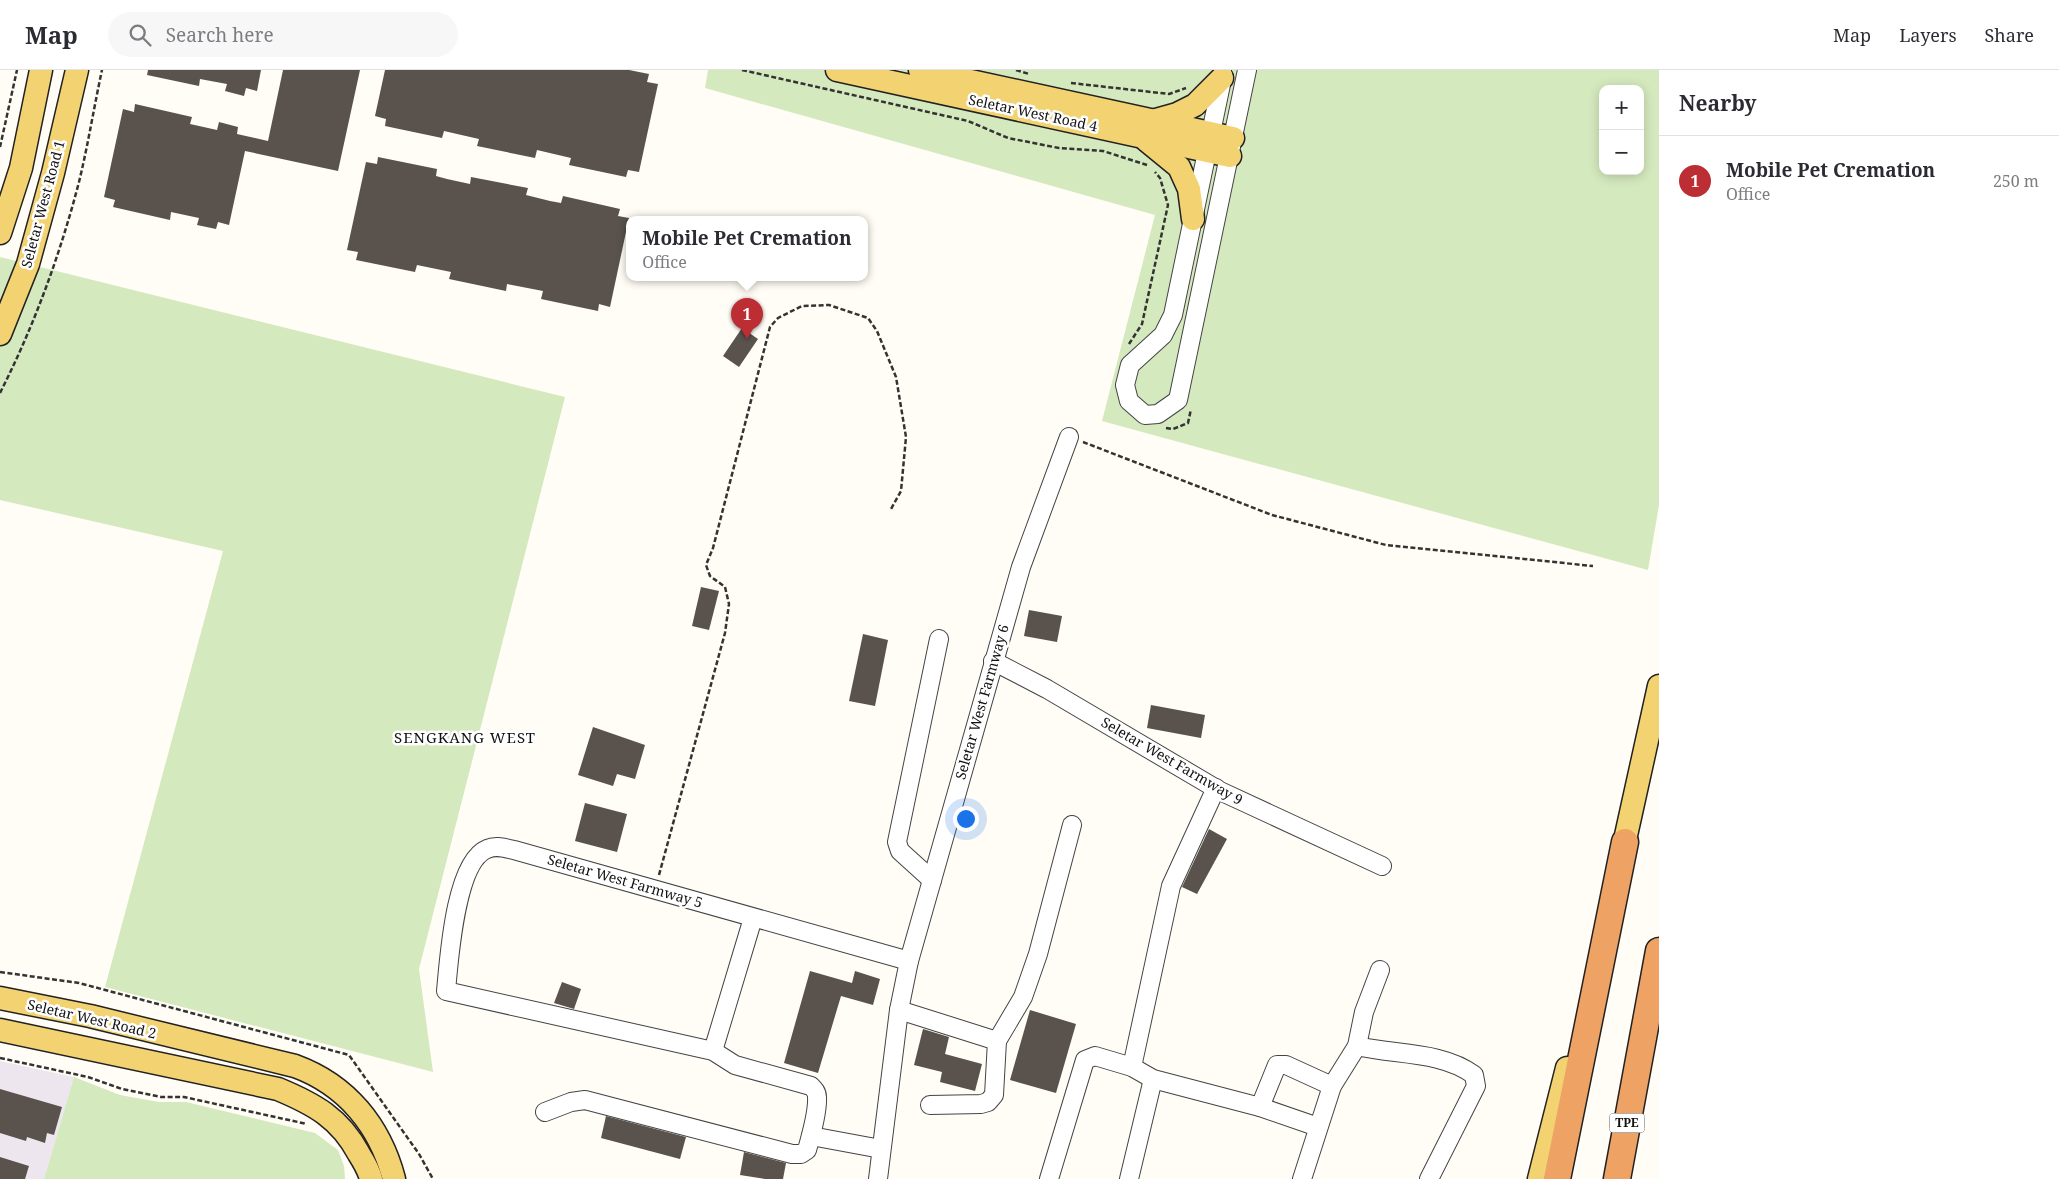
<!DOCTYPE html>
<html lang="en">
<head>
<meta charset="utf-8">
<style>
  body { margin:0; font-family:"Noto Serif",serif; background:#f7f7f7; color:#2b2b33 }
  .controls { position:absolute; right:15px; top:15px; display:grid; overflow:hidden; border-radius:10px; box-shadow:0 2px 12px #0003 }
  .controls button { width:45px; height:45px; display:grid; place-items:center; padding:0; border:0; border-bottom:1px solid #e1e1e2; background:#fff; color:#2b2b33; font:25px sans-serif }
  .you { position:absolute; left:965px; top:748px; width:18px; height:18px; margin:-12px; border:4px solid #fff; border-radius:50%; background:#1a73e8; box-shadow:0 0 0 8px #1a73e833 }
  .badge { display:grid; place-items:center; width:32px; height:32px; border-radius:50%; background:#bc2d34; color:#fff; font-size:16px; font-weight:700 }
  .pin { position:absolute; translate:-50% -41px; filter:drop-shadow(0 1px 2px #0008) }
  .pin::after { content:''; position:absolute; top:26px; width:18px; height:15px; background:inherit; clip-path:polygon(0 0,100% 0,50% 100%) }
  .popup { position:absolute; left:626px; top:146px; width:242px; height:65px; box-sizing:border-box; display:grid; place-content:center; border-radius:10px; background:#fff; filter:drop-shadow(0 1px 4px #0005); font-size:16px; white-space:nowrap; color:#7c7c81 }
  .popup b { font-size:19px; color:#2b2b33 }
  .popup::after { content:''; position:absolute; left:50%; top:100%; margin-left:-10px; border:10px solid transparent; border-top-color:#fff }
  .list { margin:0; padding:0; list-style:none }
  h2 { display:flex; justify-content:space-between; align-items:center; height:65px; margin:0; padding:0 20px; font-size:21px }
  h2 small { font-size:16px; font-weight:400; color:#7c7c81 }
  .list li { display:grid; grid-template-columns:32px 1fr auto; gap:15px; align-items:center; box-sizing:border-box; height:90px; padding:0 20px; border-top:1px solid #e1e1e2 }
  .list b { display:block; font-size:19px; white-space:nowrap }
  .list p { margin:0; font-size:16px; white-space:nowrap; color:#7c7c81 }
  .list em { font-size:16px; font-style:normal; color:#7c7c81 }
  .icon { flex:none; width:28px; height:28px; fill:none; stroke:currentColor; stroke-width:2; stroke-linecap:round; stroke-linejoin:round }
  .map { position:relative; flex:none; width:1659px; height:1109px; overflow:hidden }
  header { display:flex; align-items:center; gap:30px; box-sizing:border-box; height:70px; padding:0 25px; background:#fff; border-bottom:1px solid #e1e1e2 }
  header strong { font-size:24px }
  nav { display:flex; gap:28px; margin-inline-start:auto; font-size:18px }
  .search { width:350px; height:45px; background:#f7f7f7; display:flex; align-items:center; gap:12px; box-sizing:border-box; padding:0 18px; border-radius:28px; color:#7c7c81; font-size:19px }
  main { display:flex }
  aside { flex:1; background:#fff }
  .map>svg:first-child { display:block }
  .industrial { fill:#ede6ee }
  .green { fill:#d5e9be; fill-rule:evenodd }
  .building { fill:#59524d }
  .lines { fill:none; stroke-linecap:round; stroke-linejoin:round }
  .minor-casing { stroke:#444; stroke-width:20 }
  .major-casing { stroke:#222; stroke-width:25 }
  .highway-casing { stroke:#222; stroke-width:29 }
  .path { stroke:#333; stroke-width:2.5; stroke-dasharray:5 2.5; stroke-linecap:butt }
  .minor { stroke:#fff; stroke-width:18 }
  .major { stroke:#f3d371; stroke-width:22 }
  .highway { stroke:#eea263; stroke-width:26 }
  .labels { text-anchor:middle; stroke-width:5; stroke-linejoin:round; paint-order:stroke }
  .shield { fill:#fff; stroke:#585858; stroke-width:1 }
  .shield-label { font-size:12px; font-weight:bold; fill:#111 }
  .street-label { font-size:14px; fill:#111; stroke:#fff }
  .neighbourhood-label { font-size:15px; letter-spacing:1px; fill:#111; stroke:#fff }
</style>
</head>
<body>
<header>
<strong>Map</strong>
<div class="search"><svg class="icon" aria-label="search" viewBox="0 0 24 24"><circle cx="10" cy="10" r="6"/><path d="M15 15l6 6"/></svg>Search here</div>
<nav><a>Map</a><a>Layers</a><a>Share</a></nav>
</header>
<main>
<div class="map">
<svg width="1659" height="1109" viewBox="0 0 1659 1109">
  <rect width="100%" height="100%" fill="#fffdf5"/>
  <polygon class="industrial" points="0,991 74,1007 44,1109 0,1109"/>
  <g class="green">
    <path d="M708 0H1659V435L1648 500 1102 351 1155 145 705 18ZM1603 19H1640V101H1603Z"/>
    <polygon points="0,187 565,327 419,899 433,1002 105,917 223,481 0,430"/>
    <polygon points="74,1007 120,1025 159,1032 186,1032 315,1063 338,1080 344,1096 345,1109 44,1109"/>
  </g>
  <g class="building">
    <polygon points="148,0 261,0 257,21 246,18 244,26 225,21 227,14 200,9 199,16 147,5"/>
    <polygon points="283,0 360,0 338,101 245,81 229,155 218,152 216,159 197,155 199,148 171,142 170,150 113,137 115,130 104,127 123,39 134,42 135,34 192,47 190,54 217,60 219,52 238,57 237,64 268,71"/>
    <polygon points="385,0 629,0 649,4 647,12 658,14 639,102 628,100 626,107 569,95 571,88 537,80 535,88 477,76 479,69 444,61 442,68 385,56 386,49 375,46"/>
    <polygon points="378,87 437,99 436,106 447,109 470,114 471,107 528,118 526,125 550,131 561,133 563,126 620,139 618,146 629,148 610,237 599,234 598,241 541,229 543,221 507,214 506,221 449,209 451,202 417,195 415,202 356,190 358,182 347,180 366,92 377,94"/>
    <polygon points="742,258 758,269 739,297 723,286"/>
    <polygon points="701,517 719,521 709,560 692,556"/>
    <polygon points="1029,540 1062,546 1057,572 1024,566"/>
    <polygon points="863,564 888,570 875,636 849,631"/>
    <polygon points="1151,635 1205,645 1201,668 1147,658"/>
    <polygon points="593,657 645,675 635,709 617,704 613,716 578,705"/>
    <polygon points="585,733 627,744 617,782 575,771"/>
    <polygon points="1209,759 1227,769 1197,824 1182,817"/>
    <polygon points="810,901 852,913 855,901 880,909 873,935 841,926 818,1003 784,993"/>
    <polygon points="562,912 581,919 574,939 554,933"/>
    <polygon points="1030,940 1076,954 1056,1023 1010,1010"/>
    <polygon points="923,959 949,967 945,984 982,994 975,1021 940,1012 942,1002 914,995"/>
    <polygon points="0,1019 62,1037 54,1065 47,1063 45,1073 27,1067 26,1071 0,1063"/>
    <polygon points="606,1046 686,1067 680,1089 601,1068"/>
    <polygon points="744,1082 786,1093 783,1109 765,1109 740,1105"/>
    <polygon points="0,1087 29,1096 25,1109 0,1109"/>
  </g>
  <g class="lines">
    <defs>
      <g id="minor">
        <polyline points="1223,5 1173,245 1163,265 1130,295 1125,315 1129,331 1145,345 1158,344 1178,330 1247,0"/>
        <polyline points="993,591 1047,619 1220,721 1382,796"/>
        <polyline points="932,810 900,781 897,772 939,569"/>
        <polyline points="899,940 997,971"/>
        <path d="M1357 976C1394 985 1442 981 1474 1005L1476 1016 1429 1109"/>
        <polyline points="713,981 753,848"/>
        <polyline points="1132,997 1171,816 1216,718"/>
        <polyline points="930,1035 981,1034 988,1032 994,1025 997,971 1023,927 1038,884 1072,755"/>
        <polyline points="1260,1037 1277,995 1286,995 1332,1016"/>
        <path d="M545 1042 571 1032 585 1030 792 1084H801L807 1080C811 1066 818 1041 817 1027 817 1022 814 1019 811 1016L735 995 713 981 446 921C449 890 455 792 487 779 496 775 504 778 514 780L909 891"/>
        <polyline points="811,1066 881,1079"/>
        <polyline points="878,1109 899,940 909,891 1021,497 1069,367"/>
        <polyline points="1049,1109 1085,990 1095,986 1132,997 1153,1009 1260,1037 1318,1057"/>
        <polyline points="1129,1109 1153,1009"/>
        <polyline points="1302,1109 1332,1016 1357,976 1364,942 1380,900"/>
      </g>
      <g id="major">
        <polyline points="837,0 1230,86"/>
        <polyline points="920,0 1233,68"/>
        <polyline points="1152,51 1177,44 1195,35 1222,8"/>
        <polyline points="1146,70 1179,97 1189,119 1193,149"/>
        <polyline points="0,163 21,98 41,0"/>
        <polyline points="0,264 28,194 53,103 77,0"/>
        <polyline points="1621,788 1659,616"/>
        <path d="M0 928 90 946 295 996C347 1015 380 1056 394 1109"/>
        <path d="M0 960 278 1019C314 1034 340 1048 359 1084 364 1092 369 1100 371 1109"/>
        <polyline points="1539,1109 1567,998"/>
      </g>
      <g id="highway">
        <polyline points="1557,1109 1625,772"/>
        <polyline points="1617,1109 1659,881"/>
      </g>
    </defs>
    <use href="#minor" class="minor-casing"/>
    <use href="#major" class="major-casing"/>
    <use href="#highway" class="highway-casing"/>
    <g class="path">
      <polyline points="742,0 968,51 1008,68 1059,78 1103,81 1147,95"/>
      <polyline points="1016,0 1029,4"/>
      <polyline points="1071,13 1169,24 1186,18"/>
      <polyline points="0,77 17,0"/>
      <polyline points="1129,274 1142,254 1168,135 1160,108 1155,102"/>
      <path d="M0 323C34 256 60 185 79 112 88 75 94 37 102 0"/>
      <polyline points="1166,358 1173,359 1188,353 1191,339"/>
      <polyline points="1083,372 1272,445 1386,475 1593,496"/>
      <polyline points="659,805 725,563 729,534 725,517 710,506 706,495 713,478 770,257 778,248 802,236 829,235 868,248 877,261 896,307 906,367 901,421 891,439"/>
      <polyline points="0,902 79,913 349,985 419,1084 433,1109"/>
      <polyline points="0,988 88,1007 122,1019 161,1027 184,1027 307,1054"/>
    </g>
    <use href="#minor" class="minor"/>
    <use href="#major" class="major"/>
    <use href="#highway" class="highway"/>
  </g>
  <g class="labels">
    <rect class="shield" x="1609.5" y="1043.5" width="35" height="19" rx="4"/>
    <g class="shield-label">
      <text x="1627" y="1057">TPE</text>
    </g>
    <g class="street-label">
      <text transform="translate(1033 43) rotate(12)" y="5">Seletar West Road 4</text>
      <text transform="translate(43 134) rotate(-75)" y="5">Seletar West Road 1</text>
      <text transform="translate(982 632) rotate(-74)" y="5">Seletar West Farmway 6</text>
      <text transform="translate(1172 691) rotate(30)" y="5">Seletar West Farmway 9</text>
      <text transform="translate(625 811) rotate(16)" y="5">Seletar West Farmway 5</text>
      <text transform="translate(92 949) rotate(13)" y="5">Seletar West Road 2</text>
    </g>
    <g class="neighbourhood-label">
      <text x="465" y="673">SENGKANG WEST</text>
    </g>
  </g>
</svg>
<div class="controls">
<button>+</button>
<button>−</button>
</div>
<div class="you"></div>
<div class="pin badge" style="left:747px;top:269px">1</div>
<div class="popup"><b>Mobile Pet Cremation</b>Office</div>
</div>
<aside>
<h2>Nearby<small></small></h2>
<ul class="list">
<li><span class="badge">1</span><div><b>Mobile Pet Cremation</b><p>Office</p></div><em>250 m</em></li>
</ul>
</aside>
</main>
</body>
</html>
